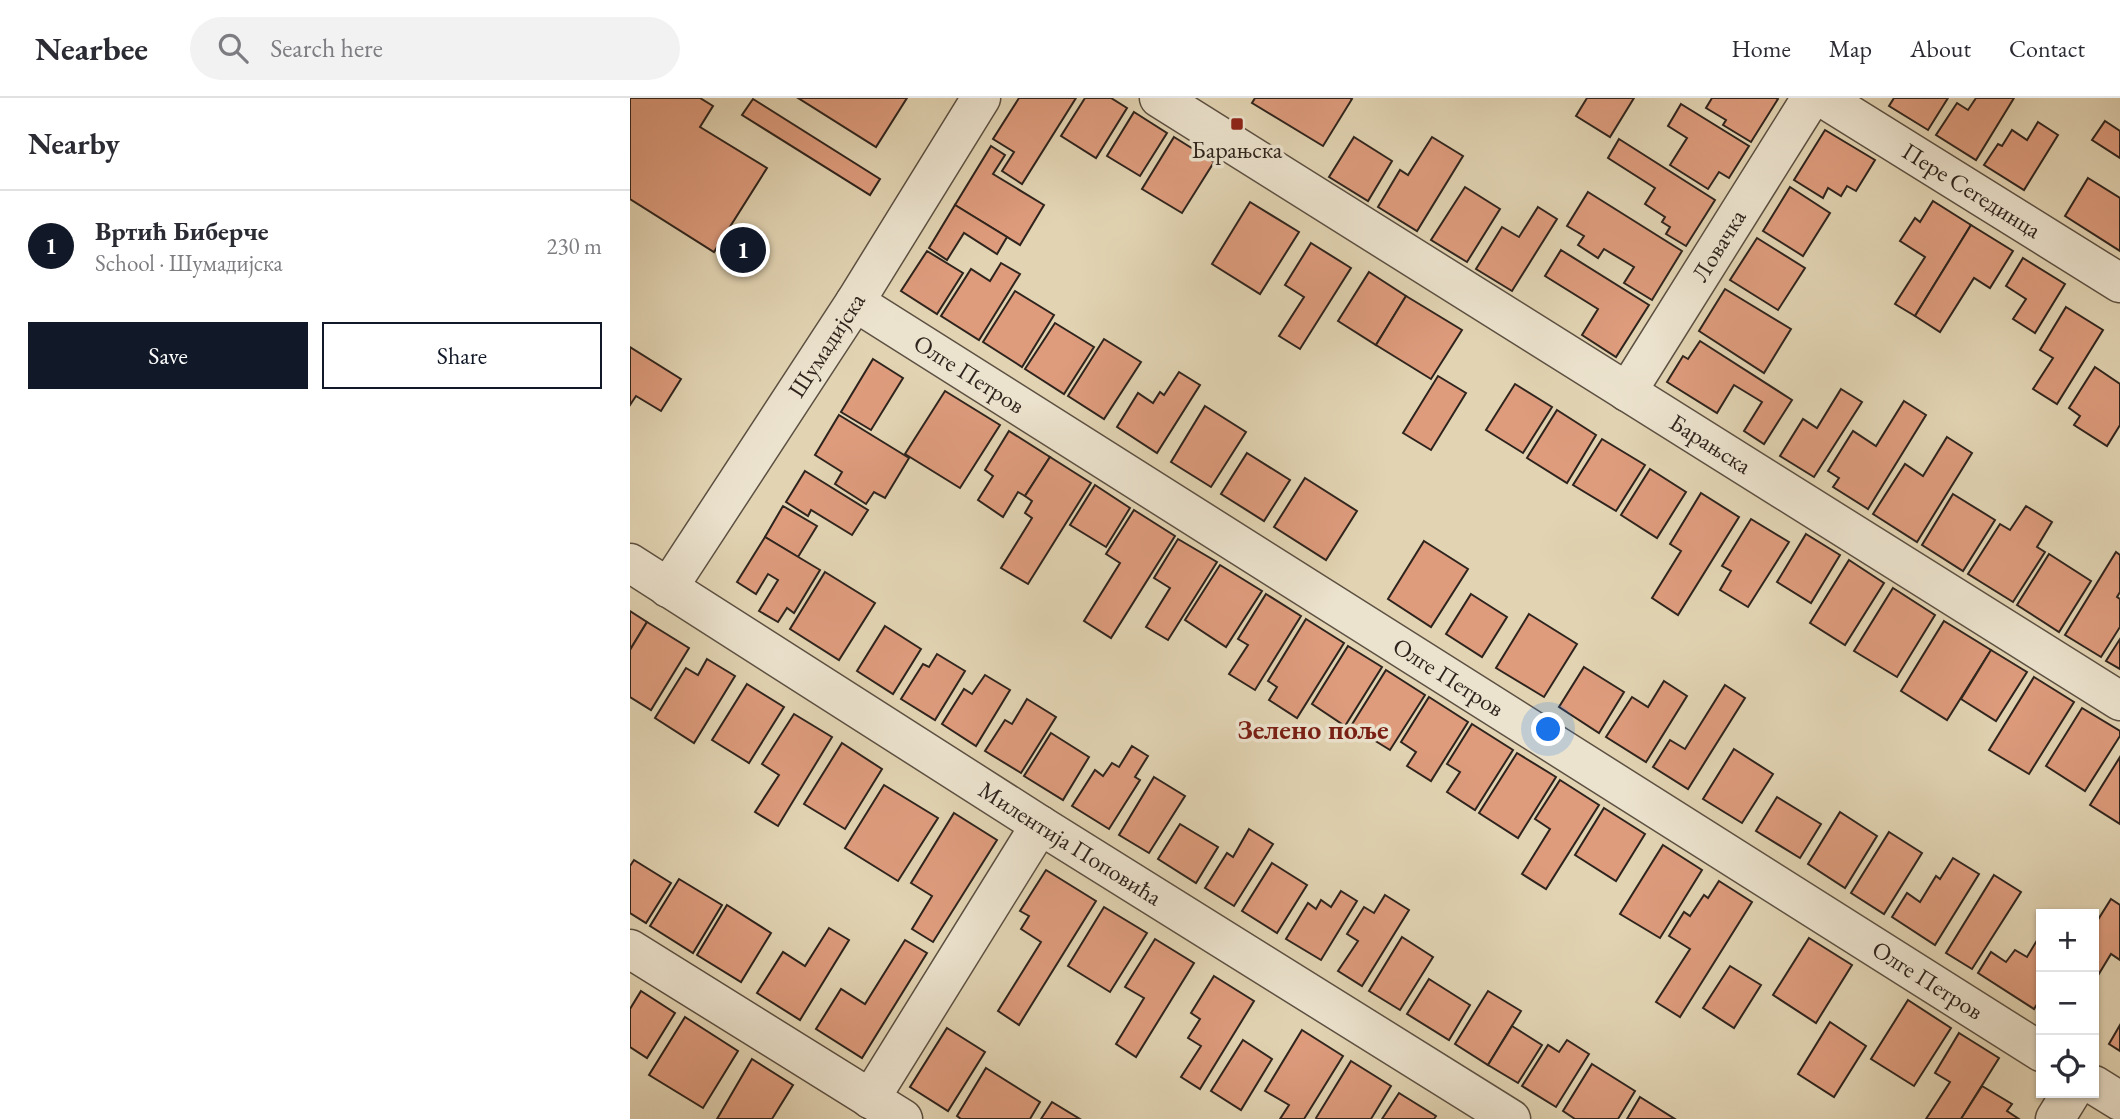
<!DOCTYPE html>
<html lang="en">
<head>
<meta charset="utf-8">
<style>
  body { margin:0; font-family:"EB Garamond",serif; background:#f2f2f3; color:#2b2b33 }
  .controls { position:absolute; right:21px; bottom:21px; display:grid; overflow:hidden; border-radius:0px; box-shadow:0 2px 5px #0004 }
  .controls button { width:63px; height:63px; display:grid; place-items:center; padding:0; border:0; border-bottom:2px solid #e1e1e2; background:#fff; color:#2b2b33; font:35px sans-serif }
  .you { position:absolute; left:919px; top:632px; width:24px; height:24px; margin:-18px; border:5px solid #fff; border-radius:50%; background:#1a73e8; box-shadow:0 0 0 10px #1a73e833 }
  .badge { display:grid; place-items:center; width:46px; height:46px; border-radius:50%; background:#111827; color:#fff; font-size:23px; font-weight:700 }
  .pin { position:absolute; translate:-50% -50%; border:4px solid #fff; box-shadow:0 2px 7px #0006 }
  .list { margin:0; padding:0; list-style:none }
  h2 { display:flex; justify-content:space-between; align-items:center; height:91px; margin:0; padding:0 28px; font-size:30px }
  h2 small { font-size:23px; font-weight:400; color:#7c7c81 }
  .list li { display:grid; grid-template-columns:46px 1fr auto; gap:21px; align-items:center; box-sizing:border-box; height:112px; padding:0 28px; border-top:2px solid #e1e1e2 }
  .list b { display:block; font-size:26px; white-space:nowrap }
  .list p { margin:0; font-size:23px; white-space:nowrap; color:#7c7c81 }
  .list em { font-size:23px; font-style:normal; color:#7c7c81 }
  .actions { display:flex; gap:14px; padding:21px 28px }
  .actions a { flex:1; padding:16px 0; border:2px solid #111827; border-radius:0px; text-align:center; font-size:24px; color:#111827 }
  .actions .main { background:#111827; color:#fff }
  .icon { flex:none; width:38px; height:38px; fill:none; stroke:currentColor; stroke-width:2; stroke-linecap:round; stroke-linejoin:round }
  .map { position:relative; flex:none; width:1490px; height:1021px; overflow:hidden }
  header { display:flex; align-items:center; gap:42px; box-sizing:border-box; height:98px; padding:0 35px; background:#fff; border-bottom:2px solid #e1e1e2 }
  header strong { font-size:33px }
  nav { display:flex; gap:38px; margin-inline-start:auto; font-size:24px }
  .search { width:490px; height:63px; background:#f2f2f3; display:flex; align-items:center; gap:18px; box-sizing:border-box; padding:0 24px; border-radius:38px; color:#7c7c81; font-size:26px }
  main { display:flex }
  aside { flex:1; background:#fff }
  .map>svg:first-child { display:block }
  .building { fill:#de9c7d; stroke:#2f241d; stroke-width:2 }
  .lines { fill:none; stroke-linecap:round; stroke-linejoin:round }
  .minor-casing { stroke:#5c5042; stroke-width:41 }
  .minor { stroke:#ece3ce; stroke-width:38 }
  .poi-dot { fill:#8f2418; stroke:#ece3ce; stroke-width:2.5 }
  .labels { text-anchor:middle; stroke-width:7; stroke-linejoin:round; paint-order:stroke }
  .poi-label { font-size:24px; fill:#2f241d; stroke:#ece3ce }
  .street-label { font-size:24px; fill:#2f241d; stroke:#ece3ce }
  .quarter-label { font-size:28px; font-weight:bold; fill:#7a1f14; stroke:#ece3ce }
</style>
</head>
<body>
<header>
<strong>Nearbee</strong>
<div class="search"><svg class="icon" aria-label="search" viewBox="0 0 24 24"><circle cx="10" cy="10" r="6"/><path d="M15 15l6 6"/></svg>Search here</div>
<nav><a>Home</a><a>Map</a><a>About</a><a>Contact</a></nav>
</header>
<main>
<aside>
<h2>Nearby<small></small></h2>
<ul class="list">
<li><span class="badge">1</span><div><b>Вртић Биберче</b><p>School · Шумадијска</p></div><em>230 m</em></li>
</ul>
<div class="actions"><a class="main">Save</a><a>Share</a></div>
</aside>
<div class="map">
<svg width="1490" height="1021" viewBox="0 0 1490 1021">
  <rect width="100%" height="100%" fill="#e2d4b3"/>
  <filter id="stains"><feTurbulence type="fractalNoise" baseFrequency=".00286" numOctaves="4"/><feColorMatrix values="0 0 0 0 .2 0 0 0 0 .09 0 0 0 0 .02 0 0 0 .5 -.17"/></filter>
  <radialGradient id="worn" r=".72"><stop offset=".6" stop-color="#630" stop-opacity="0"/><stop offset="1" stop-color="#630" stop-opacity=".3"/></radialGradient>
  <g class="building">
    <polygon points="0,0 70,0 83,8 70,29 137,70 84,154 0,101"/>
    <polygon points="168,0 277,0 246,49"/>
    <polygon points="389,0 446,0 392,86 372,73 384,54 363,41"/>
    <polygon points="455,0 481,0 497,10 466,60 431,38"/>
    <polygon points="625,0 720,0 722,1 693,48 622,5"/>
    <polygon points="957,0 1004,0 980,39 946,18"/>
    <polygon points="1082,0 1146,0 1148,1 1121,44 1093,27 1096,22 1076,10"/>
    <polygon points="1264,0 1318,0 1298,32 1259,8"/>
    <polygon points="1346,0 1384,0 1346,62 1306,37 1327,5 1338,12"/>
    <polygon points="123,1 250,81 240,97 112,17"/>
    <polygon points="1051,6 1119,48 1099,80 1089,74 1078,91 1040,67 1057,40 1038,28"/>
    <polygon points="504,14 537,35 510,78 477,58"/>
    <polygon points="1475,23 1490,33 1490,60 1462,42"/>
    <polygon points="1408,24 1428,37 1394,92 1354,67 1368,46 1372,48 1382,32 1397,42"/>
    <polygon points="1195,32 1245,62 1226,93 1217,88 1211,98 1198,90 1193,100 1164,82"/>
    <polygon points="544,39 584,64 552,115 512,91"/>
    <polygon points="724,39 762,63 738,103 699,79"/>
    <polygon points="802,39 833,58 787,133 748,109 770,72 778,77"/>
    <polygon points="989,41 1085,102 1056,148 1036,136 1040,129 1032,124 1035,119 1015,106 1025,90 978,60"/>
    <polygon points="361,48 375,57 363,76 414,107 390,147 325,107"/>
    <polygon points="1458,80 1490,100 1490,153 1435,118"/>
    <polygon points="835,89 870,111 837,164 801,142"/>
    <polygon points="1160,89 1200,115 1173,158 1133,133"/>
    <polygon points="958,94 1052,153 1022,202 994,185 1004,169 974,151 968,160 948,147 954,138 937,128"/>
    <polygon points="1303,103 1341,127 1285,218 1265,206 1295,159 1270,143 1285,120 1290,124"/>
    <polygon points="620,104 669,134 630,196 582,166"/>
    <polygon points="325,107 377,139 367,156 334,135 317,162 299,150"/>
    <polygon points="908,109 927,121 882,193 846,171 872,129 889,139"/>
    <polygon points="1341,127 1383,153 1360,190 1344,180 1310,234 1285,218"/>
    <polygon points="1127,140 1175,170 1148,212 1100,182"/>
    <polygon points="681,145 721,170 670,251 649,238 674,199 655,187"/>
    <polygon points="931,152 1019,207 986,259 952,237 968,211 915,178"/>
    <polygon points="297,153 333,175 307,216 271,193"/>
    <polygon points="1393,160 1435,186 1405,235 1383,221 1396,201 1376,188"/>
    <polygon points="371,165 390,176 349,242 311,218 341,171 360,183"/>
    <polygon points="739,174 776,198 746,247 708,223"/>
    <polygon points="1095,191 1161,231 1134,275 1069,233"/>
    <polygon points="385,193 424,217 392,269 353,244"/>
    <polygon points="776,198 832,232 801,281 746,247"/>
    <polygon points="1436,209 1473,232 1427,306 1403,291 1423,260 1410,252"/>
    <polygon points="425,225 464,249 434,296 395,271"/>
    <polygon points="474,241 511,264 474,321 438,298"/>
    <polygon points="1070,243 1162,302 1134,346 1114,333 1132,304 1104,287 1087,315 1037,284 1053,258 1058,261"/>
    <polygon points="0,249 51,281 31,313 6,298 0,307"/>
    <polygon points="243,261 273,280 241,332 211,314"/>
    <polygon points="1465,269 1490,286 1490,327 1477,348 1444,327 1450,318 1439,310"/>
    <polygon points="549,274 570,287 527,355 487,329 508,295 523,305 530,294 534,297"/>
    <polygon points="808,278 836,295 801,352 773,335"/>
    <polygon points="885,286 922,309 893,355 856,332"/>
    <polygon points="1211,291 1232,304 1184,379 1150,358 1173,321 1187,330"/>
    <polygon points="315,293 370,327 330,390 275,356"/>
    <polygon points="1274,303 1296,317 1238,411 1203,389 1209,380 1198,373 1223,333 1246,348"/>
    <polygon points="575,308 616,334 581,389 541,364"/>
    <polygon points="927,312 966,337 937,385 897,360"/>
    <polygon points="209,317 279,360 255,400 244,394 236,406 205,386 212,374 185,357"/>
    <polygon points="379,333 420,359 395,398 388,394 373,419 348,402 363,378 355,372"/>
    <polygon points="1317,339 1342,355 1287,444 1243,416 1275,366 1293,378"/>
    <polygon points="972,341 1015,367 986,413 943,387"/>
    <polygon points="617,355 660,382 634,423 591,396"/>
    <polygon points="420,359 461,385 398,486 371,470 402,420 395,415 402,403 395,398"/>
    <polygon points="1020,371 1056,394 1027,440 991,417"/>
    <polygon points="175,373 238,412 222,437 181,412 178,418 156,404"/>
    <polygon points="675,380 727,413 696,462 644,429"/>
    <polygon points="465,387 500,410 476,449 440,427"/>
    <polygon points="1071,395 1109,419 1048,517 1022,500 1051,453 1040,446"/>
    <polygon points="1323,396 1365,422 1333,473 1292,447"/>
    <polygon points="153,408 187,428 168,459 135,439"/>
    <polygon points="1396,408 1422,424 1407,449 1415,454 1383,504 1338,476 1370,426 1380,432"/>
    <polygon points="504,412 545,438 481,540 454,523 490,465 476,456"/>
    <polygon points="1121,421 1159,444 1118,509 1090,492 1101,473 1092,468"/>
    <polygon points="1176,436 1210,457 1181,505 1147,484"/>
    <polygon points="135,439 190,472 164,515 157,510 148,524 129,513 148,482 138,476 126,496 107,484"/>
    <polygon points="548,441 587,464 538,542 516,529 540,490 524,480"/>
    <polygon points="794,443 838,471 801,529 758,501"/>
    <polygon points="1486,454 1490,457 1490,494 1487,499 1490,501 1490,529 1471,559 1435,537"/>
    <polygon points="1419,456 1461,483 1429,534 1387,507"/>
    <polygon points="1219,462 1254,485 1215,547 1180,525"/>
    <polygon points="590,467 632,493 596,549 555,522"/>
    <polygon points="195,474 245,505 209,562 160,531"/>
    <polygon points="1263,490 1305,517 1267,579 1224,553"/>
    <polygon points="636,496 671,518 625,592 599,576 618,547 608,541"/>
    <polygon points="841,496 877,519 852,559 816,536"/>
    <polygon points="0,513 17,524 0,552"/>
    <polygon points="899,516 947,546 914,599 866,570"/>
    <polygon points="676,521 714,545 667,620 639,602 647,589 638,583"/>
    <polygon points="1314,523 1361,552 1317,622 1271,593"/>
    <polygon points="17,524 59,550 21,612 0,599 0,552"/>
    <polygon points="255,528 291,551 263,596 227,573"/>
    <polygon points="1490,541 1490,571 1476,563"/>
    <polygon points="718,548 752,569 715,628 682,606"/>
    <polygon points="1361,552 1397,574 1366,623 1331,601"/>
    <polygon points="307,556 335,573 305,622 271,601 293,566 299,569"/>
    <polygon points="77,561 105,578 64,645 25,620 56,570 68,577"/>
    <polygon points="954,569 994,594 969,635 929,609"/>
    <polygon points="756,572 795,597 760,652 721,628"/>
    <polygon points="355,577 380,592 346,648 312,626 334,591 342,596"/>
    <polygon points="1404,579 1444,604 1399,676 1359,652"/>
    <polygon points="1034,583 1057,598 1016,664 976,639 1002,599 1018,609"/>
    <polygon points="117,586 154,609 119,665 82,642"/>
    <polygon points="1095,587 1115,600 1058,691 1023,669 1040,642 1055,651"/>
    <polygon points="799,599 838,624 801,683 777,668 786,654 771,644"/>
    <polygon points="397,601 426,619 391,675 355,653 375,622 382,626"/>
    <polygon points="1452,610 1490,633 1490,638 1455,693 1416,668"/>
    <polygon points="164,616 202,639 148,728 125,714 149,677 132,666"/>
    <polygon points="842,626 883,652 845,712 817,694 830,674 817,666"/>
    <polygon points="421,635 459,659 433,702 394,678"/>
    <polygon points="212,645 252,671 215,731 174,706"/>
    <polygon points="502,648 518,658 505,679 510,682 479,731 442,708 465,672 473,678 482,665 489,669"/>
    <polygon points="1104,651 1143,676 1112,725 1073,701"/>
    <polygon points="887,655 926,679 888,740 849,715"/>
    <polygon points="1490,659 1490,726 1460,707"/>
    <polygon points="524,679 555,698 519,755 489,737"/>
    <polygon points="930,682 969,707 916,791 892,776 920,731 905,721"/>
    <polygon points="254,687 308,720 268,783 215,750"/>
    <polygon points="1147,699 1191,726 1170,760 1126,733"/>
    <polygon points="974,710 1015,736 986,783 945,757"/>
    <polygon points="1210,714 1247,738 1215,790 1178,766"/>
    <polygon points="324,715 367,742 303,844 282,831 302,798 281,785"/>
    <polygon points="550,726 588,749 566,785 528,761"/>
    <polygon points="619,731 643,746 604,808 575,790 597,755 603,759"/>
    <polygon points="1259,734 1292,755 1254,816 1221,795"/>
    <polygon points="1033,747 1072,772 1030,840 990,816"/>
    <polygon points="1323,760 1349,776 1305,847 1262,819 1277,795 1290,804 1306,778 1310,781"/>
    <polygon points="4,762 41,785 16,825 0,815 0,768"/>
    <polygon points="642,765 677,787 647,835 612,813"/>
    <polygon points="416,772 466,803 389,927 368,913 411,844 391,831 399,818 390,813"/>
    <polygon points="1364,777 1391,794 1342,871 1316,855"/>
    <polygon points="49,781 92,807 63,855 20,828"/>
    <polygon points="1089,783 1122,804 1050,919 1026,904 1060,851 1039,838 1054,814 1060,818 1074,797 1078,800"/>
    <polygon points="711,793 727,803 691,862 656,841 678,805 686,811 691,802 701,809"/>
    <polygon points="755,797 779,812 732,888 708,873 728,843 717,836 734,809 744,815"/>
    <polygon points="1481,801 1490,807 1490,862 1481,856 1464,884 1464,828"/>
    <polygon points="97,807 141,835 111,884 67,857"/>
    <polygon points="474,809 517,835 480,894 438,868"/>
    <polygon points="199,830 219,842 170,922 127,895 153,854 175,868"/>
    <polygon points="772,839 803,859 770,912 739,893"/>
    <polygon points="1409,839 1411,841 1411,900 1404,911 1348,875 1361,854 1376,864 1385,852 1397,859"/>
    <polygon points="1179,840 1222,867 1186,925 1143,897"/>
    <polygon points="525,841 564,865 506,959 486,946 514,900 495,889"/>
    <polygon points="275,842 297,855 232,960 186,931 211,891 235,906"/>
    <polygon points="1100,868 1131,887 1104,930 1073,910"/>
    <polygon points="584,878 624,903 570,991 551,979 571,948 558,940 570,921 561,915"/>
    <polygon points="799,881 840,907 819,942 777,916"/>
    <polygon points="11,893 45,915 17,960 0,949 0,911"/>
    <polygon points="858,893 891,913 858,967 825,946"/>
    <polygon points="1278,902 1321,930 1284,988 1241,961"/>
    <polygon points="55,919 108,953 73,1010 19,977"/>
    <polygon points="1200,924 1236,948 1204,999 1168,976"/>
    <polygon points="1490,927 1490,953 1479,946"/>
    <polygon points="882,928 912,947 888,985 858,967"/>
    <polygon points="317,930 355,954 318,1013 280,989"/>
    <polygon points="672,932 713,958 674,1021 650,1021 659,1007 635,993"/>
    <polygon points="1329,935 1369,960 1331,1021 1296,1021 1320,984 1305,975"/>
    <polygon points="613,942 642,961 611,1012 581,993"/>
    <polygon points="937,942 959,956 926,1009 892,988 918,947 929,954"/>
    <polygon points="122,961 163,987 142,1021 87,1021"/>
    <polygon points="721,963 761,988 741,1021 687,1021 686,1020"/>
    <polygon points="962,966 1005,993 988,1021 945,1021 933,1013"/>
    <polygon points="356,970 410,1004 400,1021 331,1021 327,1018"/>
    <polygon points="1352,988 1382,1006 1377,1013 1389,1021 1331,1021"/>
    <polygon points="769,995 806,1018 804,1021 752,1021"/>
    <polygon points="1010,999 1045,1021 997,1021"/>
    <polygon points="422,1004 450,1021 411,1021"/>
  </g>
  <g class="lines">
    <defs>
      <g id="minor">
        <path id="s1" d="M529 0 1490 603"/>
        <path id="s2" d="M1193 0 1490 185"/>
        <path id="s3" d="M225 204 1411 954"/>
        <path id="s4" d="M997 294 1181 0"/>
        <path id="s5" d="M0 465 410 727 881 1021"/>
        <path id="s6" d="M38 490 225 204 351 0"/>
        <polyline points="0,851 273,1021"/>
        <polyline points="1464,987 1490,1003"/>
        <polyline points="240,1001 410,727"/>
        <polyline points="1425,1021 1441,995"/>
      </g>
    </defs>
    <use href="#minor" class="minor-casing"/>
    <use href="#minor" class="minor"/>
  </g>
  <rect class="poi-dot" x="600" y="19" width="14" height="14" rx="3.5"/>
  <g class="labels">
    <g class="poi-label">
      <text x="607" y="60">Барањска</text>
    </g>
    <g class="street-label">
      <text dy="8" stroke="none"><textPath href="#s2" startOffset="175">Пере Сегединца</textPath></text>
      <text dy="8" stroke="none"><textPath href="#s4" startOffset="173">Ловачка</textPath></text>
      <text dy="8" stroke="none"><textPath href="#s6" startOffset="290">Шумадијска</textPath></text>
      <text dy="8" stroke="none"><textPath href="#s3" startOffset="135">Олге Петров</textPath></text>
      <text dy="8" stroke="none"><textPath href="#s1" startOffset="651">Барањска</textPath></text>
      <text dy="8" stroke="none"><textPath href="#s3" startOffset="702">Олге Петров</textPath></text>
      <text dy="8" stroke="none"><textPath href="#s5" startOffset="522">Милентија Поповића</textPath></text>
      <text dy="8" stroke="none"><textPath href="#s3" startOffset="1269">Олге Петров</textPath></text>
    </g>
    <g class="quarter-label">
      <text x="683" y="641">Зелено поље</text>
    </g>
  </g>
  <rect width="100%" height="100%" filter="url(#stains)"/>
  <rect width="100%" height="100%" fill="url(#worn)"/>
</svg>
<div class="controls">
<button>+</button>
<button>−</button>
<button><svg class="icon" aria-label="locate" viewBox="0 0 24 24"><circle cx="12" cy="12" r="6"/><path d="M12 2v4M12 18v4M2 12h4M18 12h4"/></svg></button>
</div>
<div class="you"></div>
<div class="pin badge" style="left:113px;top:152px">1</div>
</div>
</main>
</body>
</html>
